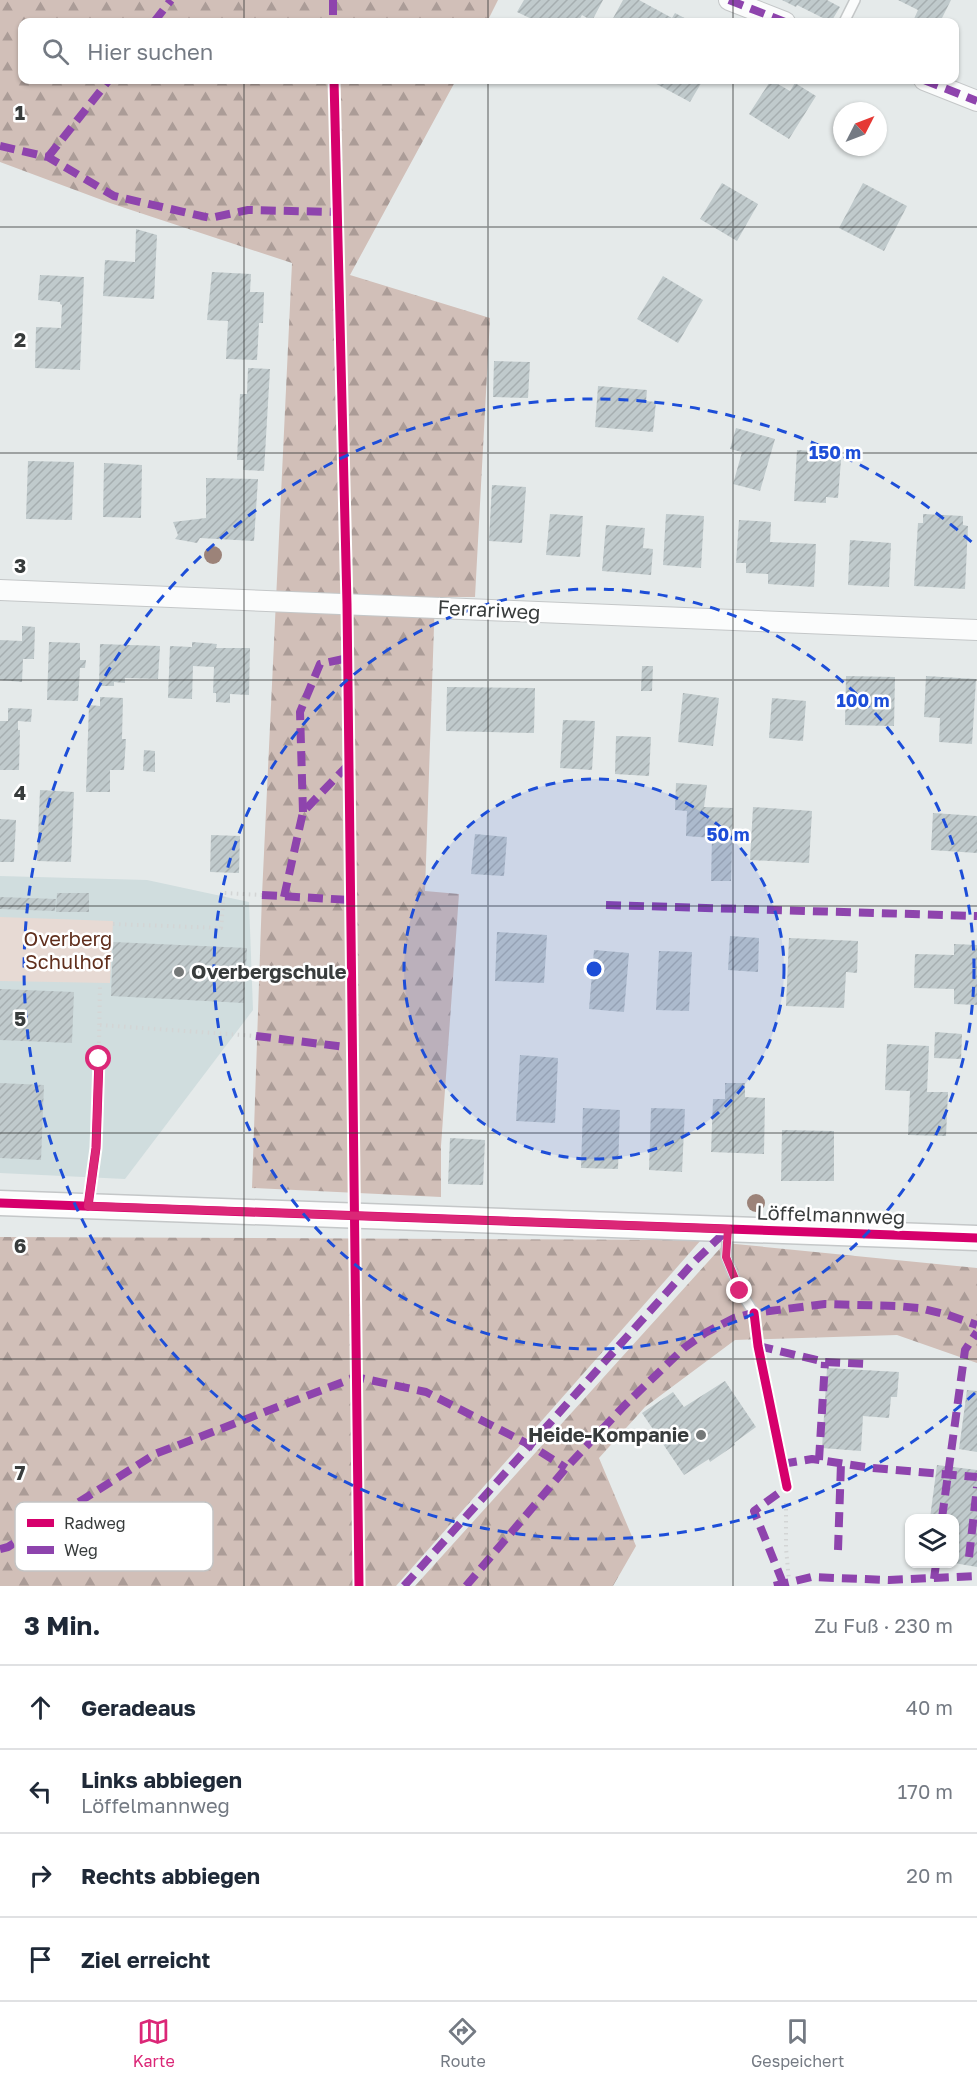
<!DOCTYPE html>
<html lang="de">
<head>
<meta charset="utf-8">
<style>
  body { margin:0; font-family:"Golos Text",sans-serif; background:#f2f2f3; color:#1f2937 }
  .controls { position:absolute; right:18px; bottom:18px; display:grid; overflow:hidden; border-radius:12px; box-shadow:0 2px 4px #0004 }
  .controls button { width:54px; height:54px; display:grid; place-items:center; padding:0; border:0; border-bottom:2px solid #e0e1e3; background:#fff; color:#1f2937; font:30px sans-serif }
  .compass { position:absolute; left:833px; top:102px; width:54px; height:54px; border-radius:50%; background:#fff; box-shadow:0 2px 4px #0004; rotate:48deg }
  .stop { position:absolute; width:18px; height:18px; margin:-14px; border:4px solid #db2777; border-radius:50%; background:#fff }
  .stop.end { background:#db2777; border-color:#fff; box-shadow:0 2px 6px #0008 }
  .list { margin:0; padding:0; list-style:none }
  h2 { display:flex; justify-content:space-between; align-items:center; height:78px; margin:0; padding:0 24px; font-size:26px }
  h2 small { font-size:20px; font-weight:400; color:#747a83 }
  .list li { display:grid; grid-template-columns:39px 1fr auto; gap:18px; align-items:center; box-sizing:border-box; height:84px; padding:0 24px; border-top:2px solid #e0e1e3 }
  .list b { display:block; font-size:22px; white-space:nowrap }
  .list p { margin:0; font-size:20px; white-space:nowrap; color:#747a83 }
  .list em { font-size:20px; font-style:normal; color:#747a83 }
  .icon { flex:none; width:33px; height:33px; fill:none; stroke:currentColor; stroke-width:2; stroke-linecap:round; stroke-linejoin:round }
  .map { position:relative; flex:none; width:977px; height:1586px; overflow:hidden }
  .search { position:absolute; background:#fff; box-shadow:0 2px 4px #0004; left:18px; right:18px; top:18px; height:66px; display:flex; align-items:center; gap:15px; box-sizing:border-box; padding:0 21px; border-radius:12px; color:#747a83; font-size:22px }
  .sheet { height:414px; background:#fff }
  nav { display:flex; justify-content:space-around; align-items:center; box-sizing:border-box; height:84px; border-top:2px solid #e0e1e3; background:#fff; font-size:16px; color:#747a83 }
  nav a { display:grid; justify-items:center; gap:3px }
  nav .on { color:#db2777 }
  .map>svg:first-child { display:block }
  .built { fill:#d0ddde }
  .forest { fill:url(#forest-firs) }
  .green { fill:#e7dad4 }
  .building { fill:url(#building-hatch) }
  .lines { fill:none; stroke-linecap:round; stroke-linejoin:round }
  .service-casing { stroke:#c4c7c8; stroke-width:12 }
  .minor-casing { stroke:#c4c7c8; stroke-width:22 }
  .tertiary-casing { stroke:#c4c7c8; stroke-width:27 }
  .path { stroke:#d3d5d5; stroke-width:4; stroke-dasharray:1.5 4.5; stroke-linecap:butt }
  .service { stroke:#fbfcfc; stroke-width:9 }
  .minor { stroke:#fbfcfc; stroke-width:20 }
  .tertiary { stroke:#fbfcfc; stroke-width:24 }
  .quiet { stroke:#8e44ad; stroke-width:8; stroke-dasharray:15 8; stroke-linecap:butt }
  .cycleway-casing { stroke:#fff; stroke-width:13 }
  .cycleway { stroke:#d6006c; stroke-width:9 }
  .tree { fill:#9c8379 }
  .route { stroke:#db2777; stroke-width:8 }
  .grid { fill:none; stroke:#383c3c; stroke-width:1.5; stroke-opacity:0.55 }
  .ring { fill:none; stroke:#1d4ed8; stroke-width:3; stroke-dasharray:10 8 }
  .poi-dot { fill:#757979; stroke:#fff; stroke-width:2 }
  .labels { text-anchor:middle; stroke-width:5; stroke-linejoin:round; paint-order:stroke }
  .street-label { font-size:20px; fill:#383c3c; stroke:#fff }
  .park-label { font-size:20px; fill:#602f1d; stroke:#fff }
  .poi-label { font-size:20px; font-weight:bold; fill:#383c3c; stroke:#fff; text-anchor:start }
  .key { fill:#fff; stroke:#c3c4c4; stroke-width:1.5 }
  .key-label { font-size:16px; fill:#383c3c }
  .grid-label { font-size:20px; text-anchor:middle; font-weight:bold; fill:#383c3c; stroke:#fff; stroke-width:5; stroke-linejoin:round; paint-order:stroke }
  .centre { fill:#1d4ed8; stroke:#fff; stroke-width:3 }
  .ring-label { font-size:18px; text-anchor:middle; font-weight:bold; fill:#1d4ed8; stroke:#fff; stroke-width:5; stroke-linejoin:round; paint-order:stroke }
</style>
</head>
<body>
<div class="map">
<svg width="977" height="1586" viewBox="0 0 977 1586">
  <defs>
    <pattern id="forest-firs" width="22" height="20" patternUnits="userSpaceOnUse" patternTransform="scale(1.5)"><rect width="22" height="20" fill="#d1bfb8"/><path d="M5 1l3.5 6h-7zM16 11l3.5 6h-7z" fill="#ab9c97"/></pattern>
    <pattern id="building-hatch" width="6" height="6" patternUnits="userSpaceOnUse" patternTransform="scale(1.5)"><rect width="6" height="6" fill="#c0cacc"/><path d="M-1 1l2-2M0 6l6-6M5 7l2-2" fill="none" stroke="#a6aeb0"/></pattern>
  </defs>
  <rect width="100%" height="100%" fill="#e5eaea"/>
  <polygon class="built" points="0,876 147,880 249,902 253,1010 125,1179 0,1173"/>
  <g class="forest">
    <polygon points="0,0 498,0 487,22 22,22 22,80 456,80 350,275 490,318 475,597 435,597 425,891 459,894 441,1146 441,1197 252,1188 262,895 292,263 110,203 0,162"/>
    <polygon points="0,1237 701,1240 396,1586 0,1586"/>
    <polygon points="725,1243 977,1268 977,1363 897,1335 735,1340 645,1407 599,1458 636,1546 613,1586 415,1586"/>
  </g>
  <polygon class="green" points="0,917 113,921 110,983 0,981"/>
  <g class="building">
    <polygon points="524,0 603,0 592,21 582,15 578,22 538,22 517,12"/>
    <polygon points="623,0 639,0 672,18 675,13 692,22 611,22"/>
    <polygon points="782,0 827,0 840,7 831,22 797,5 796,7"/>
    <polygon points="898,0 951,0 940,22 913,21 918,10"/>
    <polygon points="649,80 703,80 690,102"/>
    <polygon points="771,80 790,91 795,83 816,96 789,139 749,114"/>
    <polygon points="722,183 758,204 737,241 700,219"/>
    <polygon points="863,183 907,206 884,251 839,228"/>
    <polygon points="136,229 157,235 154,299 103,296 105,260 135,262"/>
    <polygon points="212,272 251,274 250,292 264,292 263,323 259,323 257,360 226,359 228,321 207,320"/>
    <polygon points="40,275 84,277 80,370 35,368 36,327 61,328 62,305 60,304 60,302 38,300"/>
    <polygon points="663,276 703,300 678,343 637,319"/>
    <polygon points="494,361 530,362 528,398 493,397"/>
    <polygon points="248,368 270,369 264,471 243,470 244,460 237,460 240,394 247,394"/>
    <polygon points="598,386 647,390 646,401 656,402 653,432 595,427"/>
    <polygon points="736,428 775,439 760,491 733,484 742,452 730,449"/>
    <polygon points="797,450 828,452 827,459 841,460 838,498 826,497 826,503 794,501"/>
    <polygon points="28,461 74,462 72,520 26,519"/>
    <polygon points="104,463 142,465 141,518 103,517"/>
    <polygon points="206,478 258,479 254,541 200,538 197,543 175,539 178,535 173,522 206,518"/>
    <polygon points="492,485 526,487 522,543 489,541"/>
    <polygon points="550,514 583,516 580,557 546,555"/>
    <polygon points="666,514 704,516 701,568 663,565"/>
    <polygon points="923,514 963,516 963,525 968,526 965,589 914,586 918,523 923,523"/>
    <polygon points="739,520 771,522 770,542 816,544 814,587 768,584 768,574 746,573 746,563 736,563"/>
    <polygon points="606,525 645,528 643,548 653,549 651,575 602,571"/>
    <polygon points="850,540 891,543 889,587 848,585"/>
    <polygon points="22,626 35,627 34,659 23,659 22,682 0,680 0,640 22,641"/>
    <polygon points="49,642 80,643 80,660 86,660 85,668 80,668 78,701 47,700"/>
    <polygon points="192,642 217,644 216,648 250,648 249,695 230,694 230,703 216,702 216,693 213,693 214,667 193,666 192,699 168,698 170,646 192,647"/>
    <polygon points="100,644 160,646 158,679 125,678 125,683 114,682 114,686 99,686"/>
    <polygon points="642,666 653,666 652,691 641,691"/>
    <polygon points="846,676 895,677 894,726 845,725"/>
    <polygon points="926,676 976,679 972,744 939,742 940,718 924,717"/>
    <polygon points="447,687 535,688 534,733 446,731"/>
    <polygon points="683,693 719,698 713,746 678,742"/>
    <polygon points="100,697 123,698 122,739 126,739 124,770 110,770 110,792 86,792 89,705 100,706"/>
    <polygon points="772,698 806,701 803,741 769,738"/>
    <polygon points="8,708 32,709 31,722 18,721 18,730 20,730 19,770 0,770 0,721 8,721"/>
    <polygon points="563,720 595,721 592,770 560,768"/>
    <polygon points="616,736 651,737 649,776 615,774"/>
    <polygon points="144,750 155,751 155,772 143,771"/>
    <polygon points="676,783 707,785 704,807 733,808 731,881 711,881 712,838 686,836 687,811 675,810"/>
    <polygon points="40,790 74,792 71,862 37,861"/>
    <polygon points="753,807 812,811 809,863 750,860"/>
    <polygon points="933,813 977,816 977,853 931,850"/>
    <polygon points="0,819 16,820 14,862 0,862"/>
    <polygon points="475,834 507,837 504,876 471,874"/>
    <polygon points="211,835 240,836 239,873 210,872"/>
    <polygon points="57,893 89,893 89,912 56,912"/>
    <polygon points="0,897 56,899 55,911 0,909"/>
    <polygon points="497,932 547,935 544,983 495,981"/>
    <polygon points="730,936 759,938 758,972 728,970"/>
    <polygon points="789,938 858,941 857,973 846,972 844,1008 786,1006"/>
    <polygon points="113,942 247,948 244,1003 111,996"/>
    <polygon points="954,944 977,945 977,1005 954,1004 954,989 914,988 915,954 954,955"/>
    <polygon points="594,950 629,953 624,1012 589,1009"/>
    <polygon points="659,951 692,952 689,1011 656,1010"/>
    <polygon points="0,989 74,992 72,1043 0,1040"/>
    <polygon points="935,1032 962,1034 961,1059 934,1058"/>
    <polygon points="887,1044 929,1046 927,1092 948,1092 946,1136 908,1135 910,1091 885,1090"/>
    <polygon points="520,1055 558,1058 555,1123 516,1121"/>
    <polygon points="0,1083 44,1085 41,1160 0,1158"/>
    <polygon points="725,1083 745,1083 745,1097 765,1098 764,1154 711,1152 713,1099 725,1099"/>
    <polygon points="583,1108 620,1110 618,1169 581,1168"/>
    <polygon points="651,1108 685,1109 682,1172 649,1170"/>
    <polygon points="782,1130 834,1131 834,1181 781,1181"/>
    <polygon points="450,1138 485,1140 483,1185 448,1184"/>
    <polygon points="827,1368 899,1372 897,1397 891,1397 889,1418 863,1416 861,1451 822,1448"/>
    <polygon points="725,1381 756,1427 734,1443 735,1445 710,1462 709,1459 684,1475 642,1413 673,1392 684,1407"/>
    <polygon points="967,1390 977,1391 977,1452 959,1449"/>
    <polygon points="937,1465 977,1470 977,1567 954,1563 954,1518 930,1518"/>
  </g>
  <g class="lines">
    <defs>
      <g id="service">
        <polyline points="844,22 855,0"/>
        <polyline points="88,1206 96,1148 99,1059"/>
        <polyline points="728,1231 726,1257 740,1291 754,1313 758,1346 787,1487"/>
      </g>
      <g id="minor">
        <polyline points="729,0 785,22"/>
        <polyline points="924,80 977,101"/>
        <polyline points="0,590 977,630"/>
      </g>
      <polyline id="tertiary" points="0,1203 977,1238"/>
    </defs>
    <use href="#service" class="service-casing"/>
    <use href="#minor" class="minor-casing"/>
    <use href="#tertiary" class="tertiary-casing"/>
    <g class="path">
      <polyline points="113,924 221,928 224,893 262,895"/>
      <polyline points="100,1025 256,1036"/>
      <polyline points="99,1043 100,983"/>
      <polyline points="786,1503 786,1548 789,1581"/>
    </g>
    <use href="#service" class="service"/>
    <use href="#minor" class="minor"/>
    <use href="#tertiary" class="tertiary"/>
    <g class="quiet">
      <polyline points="333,0 333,22"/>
      <polyline points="729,0 785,22"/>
      <polyline points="154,22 171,0"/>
      <polyline points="924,80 977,101"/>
      <polyline points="0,146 48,157 114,196 210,218 248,210 336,212"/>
      <polyline points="48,157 109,80"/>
      <polyline points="303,812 300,712 320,664 348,658"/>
      <polyline points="262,895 351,900"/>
      <polyline points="284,897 303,812 349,764"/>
      <polyline points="606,905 977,916"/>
      <polyline points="256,1036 354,1048"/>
      <polyline points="758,1346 825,1362 866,1364"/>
      <polyline points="819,1460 825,1362"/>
      <polyline points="782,1464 812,1459 872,1468 977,1477"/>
      <polyline points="942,1518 965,1350 977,1332"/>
      <polyline points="0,1549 8,1547 155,1454 356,1377 426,1392 530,1445 566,1468"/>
      <polyline points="838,1550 841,1463"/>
      <polyline points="969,1557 977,1487"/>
      <polyline points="934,1579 936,1564"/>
      <polyline points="783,1583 754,1511 787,1487"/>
      <polyline points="404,1586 693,1263 728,1229"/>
      <polyline points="466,1586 566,1468 624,1406 684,1348 705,1333 734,1318 754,1313 825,1304 896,1306 919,1308 948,1315 977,1325"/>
      <polyline points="774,1586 811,1577 889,1580 977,1576"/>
    </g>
    <defs>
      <g id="cycleway">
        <polyline points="334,80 347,604 359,1586"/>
        <polyline points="0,1203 977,1238"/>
        <polyline points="88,1206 96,1148 99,1059"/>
        <polyline points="754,1313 758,1346 787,1487"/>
      </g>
    </defs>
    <use href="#cycleway" class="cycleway-casing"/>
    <use href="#cycleway" class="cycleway"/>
  </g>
  <g class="tree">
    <circle cx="213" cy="555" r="9"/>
    <circle cx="756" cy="1203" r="9"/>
  </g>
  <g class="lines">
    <polyline class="route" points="99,1059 96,1148 88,1206 728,1229 726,1257 740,1291"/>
  </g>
  <path class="grid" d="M244 0V22M488 0V22M733 0V22M244 80V1586M488 80V1586M733 80V1586M0 227H977M0 453H977M0 680H977M0 906H977M0 1133H977M0 1359H977"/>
  <circle cx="594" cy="969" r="190" fill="#1d4ed8" fill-opacity=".12"/>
  <g class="ring">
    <circle cx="594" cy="969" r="190"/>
    <circle cx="594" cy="969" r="380"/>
    <path d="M975 1393A570 570 0 1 1 975 545"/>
  </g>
  <g class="poi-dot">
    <circle cx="179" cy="972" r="6"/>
    <circle cx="701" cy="1435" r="6"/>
  </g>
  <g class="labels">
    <g class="street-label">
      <text transform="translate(489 610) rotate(3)" y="7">Ferrariweg</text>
      <text transform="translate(831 1215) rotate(2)" y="7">Löffelmannweg</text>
    </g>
    <g class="park-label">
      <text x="68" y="946">Overberg<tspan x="68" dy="23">Schulhof</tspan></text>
    </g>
    <g class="poi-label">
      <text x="191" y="979">Overbergschule</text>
      <text x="689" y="1442" text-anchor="end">Heide-Kompanie</text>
    </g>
  </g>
  <rect x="15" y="1502" width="198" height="69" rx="9" class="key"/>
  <rect x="27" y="1519" width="27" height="8" fill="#d6006c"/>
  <rect x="27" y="1546" width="27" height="8" fill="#8e44ad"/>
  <g class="key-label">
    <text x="64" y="1529">Radweg</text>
    <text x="64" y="1556">Weg</text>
  </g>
  <g class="grid-label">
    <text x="20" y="120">1</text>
    <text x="20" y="347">2</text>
    <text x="20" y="573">3</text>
    <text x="20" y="800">4</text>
    <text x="20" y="1026">5</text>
    <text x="20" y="1253">6</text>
    <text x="20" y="1480">7</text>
  </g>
  <circle cx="594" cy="969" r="9" class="centre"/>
  <g class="ring-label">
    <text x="835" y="459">150 m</text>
    <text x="863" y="707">100 m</text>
    <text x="728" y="841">50 m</text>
  </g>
</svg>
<div class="controls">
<button><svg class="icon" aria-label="layers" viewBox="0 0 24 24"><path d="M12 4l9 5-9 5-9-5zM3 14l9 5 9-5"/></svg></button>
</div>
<svg class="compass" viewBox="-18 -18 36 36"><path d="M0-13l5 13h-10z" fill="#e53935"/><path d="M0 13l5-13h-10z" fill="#747a83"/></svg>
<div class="stop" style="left:99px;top:1059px"></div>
<div class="stop end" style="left:740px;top:1291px"></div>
<div class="search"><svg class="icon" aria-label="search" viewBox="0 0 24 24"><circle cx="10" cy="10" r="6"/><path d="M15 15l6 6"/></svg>Hier suchen</div>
</div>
<section class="sheet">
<h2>3 Min.<small>Zu Fuß · 230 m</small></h2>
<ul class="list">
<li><svg class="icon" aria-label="ahead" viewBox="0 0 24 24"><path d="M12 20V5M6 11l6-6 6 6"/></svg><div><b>Geradeaus</b></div><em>40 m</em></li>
<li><svg class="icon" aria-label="left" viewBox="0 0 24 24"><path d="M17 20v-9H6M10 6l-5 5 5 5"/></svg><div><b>Links abbiegen</b><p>Löffelmannweg</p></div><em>170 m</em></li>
<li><svg class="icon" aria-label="right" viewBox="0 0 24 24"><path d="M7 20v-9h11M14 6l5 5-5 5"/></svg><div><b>Rechts abbiegen</b></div><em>20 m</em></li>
<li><svg class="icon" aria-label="arrive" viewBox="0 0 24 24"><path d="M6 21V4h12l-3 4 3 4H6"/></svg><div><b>Ziel erreicht</b></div></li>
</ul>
</section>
<nav>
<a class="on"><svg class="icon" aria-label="map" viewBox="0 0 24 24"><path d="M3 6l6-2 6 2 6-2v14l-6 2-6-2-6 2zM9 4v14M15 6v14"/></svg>Karte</a>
<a><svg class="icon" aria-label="directions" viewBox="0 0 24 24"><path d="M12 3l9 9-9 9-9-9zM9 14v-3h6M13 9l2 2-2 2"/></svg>Route</a>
<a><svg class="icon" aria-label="saved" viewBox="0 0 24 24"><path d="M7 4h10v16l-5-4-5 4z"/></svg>Gespeichert</a>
</nav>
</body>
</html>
